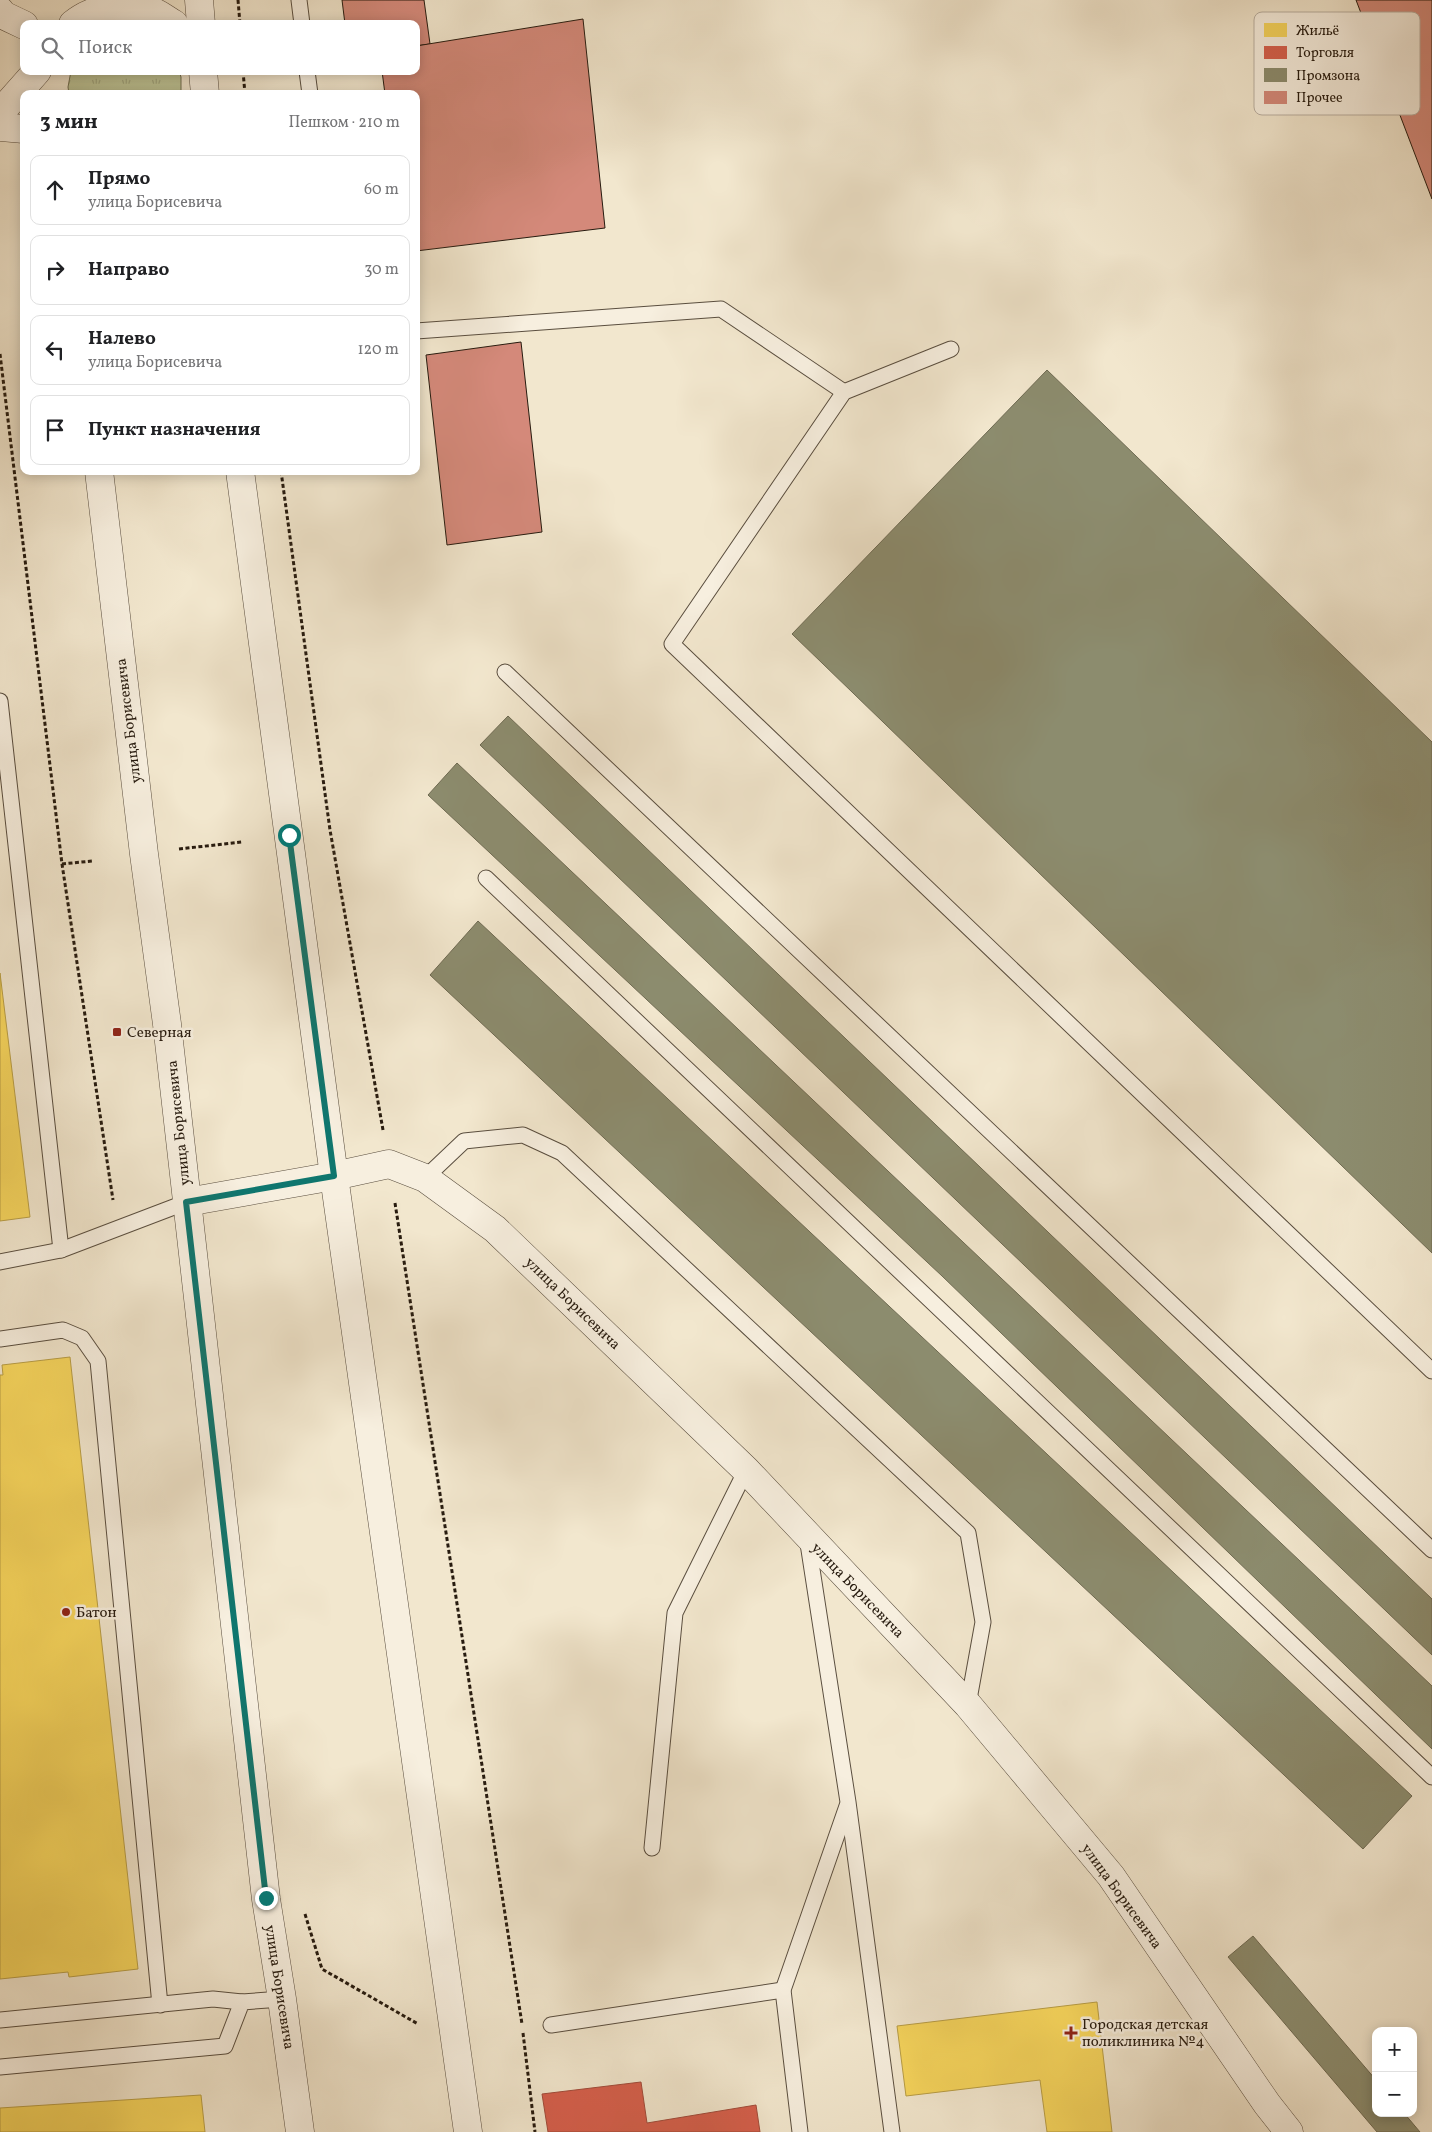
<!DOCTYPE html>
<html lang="ru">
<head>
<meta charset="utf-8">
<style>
  body { margin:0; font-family:Vollkorn,serif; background:#f6f6f6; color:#202124 }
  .controls { position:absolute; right:15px; bottom:15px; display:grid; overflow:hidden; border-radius:10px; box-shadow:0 2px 12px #0003 }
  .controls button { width:45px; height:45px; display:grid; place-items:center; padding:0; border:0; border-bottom:1px solid #e0e0e0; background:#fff; color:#202124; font:25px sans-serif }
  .stop { position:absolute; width:15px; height:15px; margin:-11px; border:4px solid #0f766e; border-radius:50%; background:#fff }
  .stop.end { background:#0f766e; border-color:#fff; box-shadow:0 1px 5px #0008 }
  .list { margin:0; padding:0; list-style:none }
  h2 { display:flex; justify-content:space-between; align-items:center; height:65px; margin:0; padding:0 20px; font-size:21px }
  h2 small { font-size:16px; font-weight:400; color:#757577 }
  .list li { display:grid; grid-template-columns:32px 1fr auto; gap:15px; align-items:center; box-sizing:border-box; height:70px; margin:0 10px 10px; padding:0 10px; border:1px solid #e0e0e0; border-radius:10px }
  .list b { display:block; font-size:19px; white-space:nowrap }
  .list p { margin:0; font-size:16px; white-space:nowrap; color:#757577 }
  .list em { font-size:16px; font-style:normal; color:#757577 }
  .icon { flex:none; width:28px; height:28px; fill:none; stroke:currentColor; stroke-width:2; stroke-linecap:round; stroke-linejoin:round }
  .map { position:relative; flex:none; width:1432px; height:2132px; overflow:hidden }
  .search { position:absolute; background:#fff; box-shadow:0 2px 12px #0003; left:20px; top:20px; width:400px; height:55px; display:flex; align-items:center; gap:12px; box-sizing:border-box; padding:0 18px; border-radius:10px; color:#757577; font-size:19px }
  .panel { position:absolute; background:#fff; box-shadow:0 2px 12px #0003; left:20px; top:90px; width:400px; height:385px; border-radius:10px }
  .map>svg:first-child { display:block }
  .grass { fill:url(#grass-tufts); stroke:#727052 }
  .homes { fill:#f6d55c; stroke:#b89d45 }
  .shops { fill:#d6604d; stroke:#a24b3a }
  .industry { fill:#8c8c6e; stroke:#6e6a52 }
  .building { fill:#d4897a; stroke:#271b0f }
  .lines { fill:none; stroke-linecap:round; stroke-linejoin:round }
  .service-casing { stroke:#5a4e3f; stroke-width:17 }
  .minor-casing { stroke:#5a4e3f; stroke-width:29 }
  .tertiary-casing { stroke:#5a4e3f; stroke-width:29 }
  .path { stroke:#271b0f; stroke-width:3; stroke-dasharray:4 2.5; stroke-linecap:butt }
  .service { stroke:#f7efdf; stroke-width:15 }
  .minor { stroke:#f7efdf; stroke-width:28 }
  .tertiary { stroke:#f7efdf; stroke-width:28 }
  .route { stroke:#0f766e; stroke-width:6 }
  .poi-dot { fill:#8f2418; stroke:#f7efdf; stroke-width:2 }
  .labels { text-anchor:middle; stroke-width:5; stroke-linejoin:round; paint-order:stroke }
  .street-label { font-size:15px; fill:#271b0f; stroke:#f7efdf }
  .poi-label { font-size:15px; fill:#271b0f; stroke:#f7efdf; text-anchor:start }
  .key { fill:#f7efdf; stroke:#b9afa1; stroke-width:1 }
  .key-label { font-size:14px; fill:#271b0f }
</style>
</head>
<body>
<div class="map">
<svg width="1432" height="2132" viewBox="0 0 1432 2132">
  <defs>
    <pattern id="grass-tufts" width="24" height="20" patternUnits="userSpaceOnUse" patternTransform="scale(1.25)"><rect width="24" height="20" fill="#bec496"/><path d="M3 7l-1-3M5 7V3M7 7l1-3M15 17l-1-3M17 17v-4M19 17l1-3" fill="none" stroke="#a3a880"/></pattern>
  </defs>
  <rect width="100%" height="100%" fill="#f2e7ce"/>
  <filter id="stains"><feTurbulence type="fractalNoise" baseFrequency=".004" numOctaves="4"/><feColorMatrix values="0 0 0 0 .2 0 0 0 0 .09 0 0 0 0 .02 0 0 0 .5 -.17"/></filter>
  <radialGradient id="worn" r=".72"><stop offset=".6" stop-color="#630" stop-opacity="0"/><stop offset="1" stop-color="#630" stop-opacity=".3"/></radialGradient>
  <polygon class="grass" points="71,71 179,71 181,77 181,94 69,94 68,87"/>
  <g class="homes">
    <polygon points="0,973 30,1217 0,1221"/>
    <polygon points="70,1357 138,1969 69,1977 68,1972 0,1979 0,1375 3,1375 2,1365"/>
    <polygon points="1097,2002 1112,2132 1047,2132 1040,2080 906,2096 897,2026"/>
    <polygon points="201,2095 205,2132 0,2132 0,2108"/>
  </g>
  <polygon class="shops" points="641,2082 647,2123 756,2105 760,2132 548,2132 542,2094"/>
  <g class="industry">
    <polygon points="1047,370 1432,742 1432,1253 792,634"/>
    <polygon points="508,716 1432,1599 1432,1655 480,745"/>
    <polygon points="457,763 1432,1686 1432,1749 942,1276 428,795"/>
    <polygon points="478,921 1412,1796 1363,1849 430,975"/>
    <polygon points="1253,1936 1376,2080 1376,2113 1404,2113 1420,2132 1377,2132 1228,1957"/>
  </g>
  <g class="building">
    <polygon points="342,0 424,0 430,44 416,46 416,24 345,24"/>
    <polygon points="1356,0 1432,0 1432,199"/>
    <polygon points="583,19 605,228 416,251 416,94 385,94 382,71 416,71 416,46"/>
    <polygon points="521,342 542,532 447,545 426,355"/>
  </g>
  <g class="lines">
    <defs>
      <g id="service">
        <polyline points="299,0 302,24"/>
        <polyline points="307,71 310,94"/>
        <polyline points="416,331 721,309 844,392"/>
        <polyline points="951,349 844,392 672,644 1432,1371"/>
        <polyline points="505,672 1432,1550"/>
        <polyline points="0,701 61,1250"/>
        <polyline points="486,878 1432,1777"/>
        <polyline points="425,1178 464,1141 523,1135 562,1153 968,1533 983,1622 968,1705"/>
        <polyline points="0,1262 61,1250 187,1202"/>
        <polyline points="0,1339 63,1330 82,1338 98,1361 160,2005"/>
        <polyline points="807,1537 848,1802 892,2132"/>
        <polyline points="652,1848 675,1613 746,1470"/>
        <polyline points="0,2020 213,1999 242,2002"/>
        <polyline points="551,2025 783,1990"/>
        <polyline points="0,2067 225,2046 242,2002 282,1999"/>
        <polyline points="800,2132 783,1990 847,1806"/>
      </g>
      <g id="minor">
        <polyline points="0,11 3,15 24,25"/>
        <polyline points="187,1202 334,1176 389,1164 425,1178 495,1229 746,1470 968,1705 1111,1876 1267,2104 1289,2132"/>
      </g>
      <g id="tertiary">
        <polyline points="199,0 201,24"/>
        <path d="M73 24C94 7 128 1 154 12 161 15 167 20 174 24"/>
        <polyline points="203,71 205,94"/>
        <polyline points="0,113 37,71"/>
        <polyline points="0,127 24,129"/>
        <polyline points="99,471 144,854 167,1024 266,1899 282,1999 300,2132"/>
        <polyline points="240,471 334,1176 468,2132"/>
      </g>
    </defs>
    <use href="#service" class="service-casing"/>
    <use href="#minor" class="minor-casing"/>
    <use href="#tertiary" class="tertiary-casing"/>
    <g class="path">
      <polyline points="238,0 240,24"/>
      <polyline points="243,71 245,94"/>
      <polyline points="0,354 62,864 113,1200"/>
      <polyline points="281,471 330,830 383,1130"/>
      <polyline points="179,849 242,842"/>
      <polyline points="62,864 92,861"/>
      <polyline points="395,1203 522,2024"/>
      <polyline points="305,1914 322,1969 418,2024"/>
      <polyline points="523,2033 535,2132"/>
    </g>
    <use href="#service" class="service"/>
    <use href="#minor" class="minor"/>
    <use href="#tertiary" class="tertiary"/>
  </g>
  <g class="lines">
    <polyline class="route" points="266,1898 186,1202 334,1176 289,835"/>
  </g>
  <g class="poi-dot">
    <rect x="112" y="1027" width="10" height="10" rx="2.5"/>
    <circle cx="66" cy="1612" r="5"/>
    <path d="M1068.5 2025.5h5v5h5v5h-5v5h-5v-5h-5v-5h5z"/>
  </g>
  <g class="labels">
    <g class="street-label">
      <text transform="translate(128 721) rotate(-97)" y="5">улица Борисевича</text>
      <text transform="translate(178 1123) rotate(-96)" y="5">улица Борисевича</text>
      <text transform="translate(573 1303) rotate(44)" y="5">улица Борисевича</text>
      <text transform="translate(858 1590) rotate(46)" y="5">улица Борисевича</text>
      <text transform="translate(1122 1896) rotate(54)" y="5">улица Борисевича</text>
      <text transform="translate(280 1987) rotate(81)" y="5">улица Борисевича</text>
    </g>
    <g class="poi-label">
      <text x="127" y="1037">Северная</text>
      <text x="76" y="1617">Батон</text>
      <text x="1082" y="2029">Городская детская<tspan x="1082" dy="17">поликлиника №4</tspan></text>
    </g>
  </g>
  <rect x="1254" y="12" width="166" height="103" rx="8" class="key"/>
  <rect x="1264" y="23" width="23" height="14" fill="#f6d55c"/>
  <rect x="1264" y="46" width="23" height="13" fill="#d6604d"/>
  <rect x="1264" y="68" width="23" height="14" fill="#8c8c6e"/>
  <rect x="1264" y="91" width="23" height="13" fill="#d4897a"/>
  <g class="key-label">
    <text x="1296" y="35">Жильё</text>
    <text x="1296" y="57">Торговля</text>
    <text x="1296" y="80">Промзона</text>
    <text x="1296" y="102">Прочее</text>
  </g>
  <rect width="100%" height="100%" filter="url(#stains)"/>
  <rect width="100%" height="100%" fill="url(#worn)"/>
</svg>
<div class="controls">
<button>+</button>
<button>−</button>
</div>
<div class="stop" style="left:289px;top:835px"></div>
<div class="stop end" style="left:266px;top:1898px"></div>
<div class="search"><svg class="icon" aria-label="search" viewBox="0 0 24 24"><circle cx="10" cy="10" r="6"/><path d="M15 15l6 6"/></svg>Поиск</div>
<section class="panel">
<h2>3 мин<small>Пешком · 210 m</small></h2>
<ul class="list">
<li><svg class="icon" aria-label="ahead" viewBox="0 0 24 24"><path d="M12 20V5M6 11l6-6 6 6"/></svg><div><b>Прямо</b><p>улица Борисевича</p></div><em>60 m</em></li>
<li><svg class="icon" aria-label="right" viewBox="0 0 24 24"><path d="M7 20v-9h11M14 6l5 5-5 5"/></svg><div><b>Направо</b></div><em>30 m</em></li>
<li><svg class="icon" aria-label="left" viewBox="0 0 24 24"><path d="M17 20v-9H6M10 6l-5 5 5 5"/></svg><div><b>Налево</b><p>улица Борисевича</p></div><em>120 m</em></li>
<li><svg class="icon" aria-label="arrive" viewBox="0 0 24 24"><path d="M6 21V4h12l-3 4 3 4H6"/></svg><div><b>Пункт назначения</b></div></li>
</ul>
</section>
</div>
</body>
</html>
